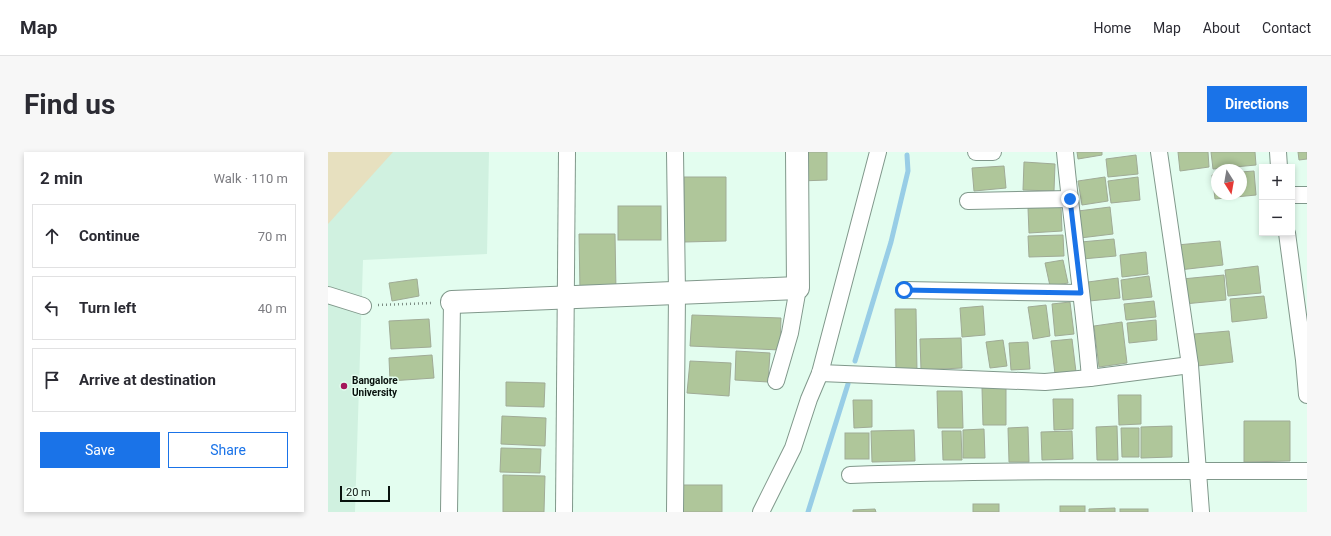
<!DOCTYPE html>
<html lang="en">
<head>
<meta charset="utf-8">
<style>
  body { margin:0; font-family:Roboto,sans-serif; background:#f7f7f7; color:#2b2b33 }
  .controls { position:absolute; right:12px; top:12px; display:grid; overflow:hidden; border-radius:0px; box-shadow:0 2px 6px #0003 }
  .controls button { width:36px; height:36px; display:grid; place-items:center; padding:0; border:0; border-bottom:1px solid #e1e1e2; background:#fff; color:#2b2b33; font:20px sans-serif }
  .compass { position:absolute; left:883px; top:12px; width:36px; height:36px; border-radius:50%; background:#fff; box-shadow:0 2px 6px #0003; rotate:169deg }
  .scale { position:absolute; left:12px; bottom:10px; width:50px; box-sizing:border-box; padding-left:4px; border:2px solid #08110d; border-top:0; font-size:11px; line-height:14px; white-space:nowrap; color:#08110d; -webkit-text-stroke:3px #e3fdef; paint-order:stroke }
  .stop { position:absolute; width:12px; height:12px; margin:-9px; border:3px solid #1a73e8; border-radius:50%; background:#fff }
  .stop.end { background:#1a73e8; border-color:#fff; box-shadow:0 1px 4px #0008 }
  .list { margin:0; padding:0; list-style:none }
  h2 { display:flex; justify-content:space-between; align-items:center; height:52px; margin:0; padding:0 16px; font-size:17px }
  h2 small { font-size:13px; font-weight:400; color:#7c7c81 }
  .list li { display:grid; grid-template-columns:26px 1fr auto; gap:12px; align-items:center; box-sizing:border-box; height:64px; margin:0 8px 8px; padding:0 8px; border:1px solid #e1e1e2; border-radius:0px }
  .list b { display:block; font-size:15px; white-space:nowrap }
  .list em { font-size:13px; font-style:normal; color:#7c7c81 }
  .actions { display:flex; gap:8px; padding:12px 16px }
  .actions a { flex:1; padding:9px 0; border:1px solid #1a73e8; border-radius:0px; text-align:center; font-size:14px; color:#1a73e8 }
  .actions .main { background:#1a73e8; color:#fff }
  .icon { flex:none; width:22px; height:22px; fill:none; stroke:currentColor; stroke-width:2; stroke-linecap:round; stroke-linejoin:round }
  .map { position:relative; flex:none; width:979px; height:360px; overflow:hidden; border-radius:0px }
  header { display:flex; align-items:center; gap:24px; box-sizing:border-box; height:56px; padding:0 20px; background:#fff; border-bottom:1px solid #e1e1e2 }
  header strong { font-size:19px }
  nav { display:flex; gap:22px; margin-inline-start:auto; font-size:14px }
  .intro { display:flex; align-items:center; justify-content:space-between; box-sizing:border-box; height:96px; padding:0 24px }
  h1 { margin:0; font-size:28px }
  .button { padding:10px 18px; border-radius:0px; background:#1a73e8; color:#fff; font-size:14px; font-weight:700 }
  main { display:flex; gap:24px; padding:0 24px }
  aside { flex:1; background:#fff; border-radius:0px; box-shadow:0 2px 6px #0003 }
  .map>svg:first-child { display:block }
  .built { fill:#d0f1e0 }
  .green { fill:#e7e0bf }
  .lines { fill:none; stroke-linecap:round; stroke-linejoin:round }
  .stream { stroke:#98cde6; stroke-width:5 }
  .building { fill:#afc69a; stroke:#a0ab96 }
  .street-casing { stroke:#80988b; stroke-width:18 }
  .secondary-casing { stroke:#80988b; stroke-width:24 }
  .path { stroke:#7b8c83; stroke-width:2.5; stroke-dasharray:1 3; stroke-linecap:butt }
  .street { stroke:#fff; stroke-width:16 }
  .secondary { stroke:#fff; stroke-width:22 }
  .route { stroke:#1a73e8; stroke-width:5 }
  .poi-dot { fill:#a4165a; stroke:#e3fdef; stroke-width:1.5 }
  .labels { text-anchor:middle; stroke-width:3; stroke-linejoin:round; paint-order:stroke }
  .poi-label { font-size:10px; font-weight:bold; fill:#08110d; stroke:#e3fdef; text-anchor:start }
</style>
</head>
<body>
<header>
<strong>Map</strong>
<nav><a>Home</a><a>Map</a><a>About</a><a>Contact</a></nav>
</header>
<div class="intro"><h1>Find us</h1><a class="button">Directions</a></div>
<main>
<aside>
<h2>2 min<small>Walk · 110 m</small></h2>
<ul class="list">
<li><svg class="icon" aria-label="ahead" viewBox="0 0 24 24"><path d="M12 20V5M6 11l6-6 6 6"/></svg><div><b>Continue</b></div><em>70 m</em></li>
<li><svg class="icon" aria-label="left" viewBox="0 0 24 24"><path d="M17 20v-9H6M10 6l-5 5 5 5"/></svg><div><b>Turn left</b></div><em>40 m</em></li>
<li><svg class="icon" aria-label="arrive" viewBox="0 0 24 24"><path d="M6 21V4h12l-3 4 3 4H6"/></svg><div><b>Arrive at destination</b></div></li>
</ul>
<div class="actions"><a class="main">Save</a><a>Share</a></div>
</aside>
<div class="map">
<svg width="979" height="360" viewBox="0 0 979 360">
  <rect width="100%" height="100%" fill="#e3fdef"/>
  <polygon class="built" points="0,0 161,0 159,102 35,108 27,360 0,360"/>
  <polygon class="green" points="0,0 65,0 0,72"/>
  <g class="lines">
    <g class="stream">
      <polyline points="527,209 563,90 580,19 579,3"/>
      <polyline points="480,360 520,232"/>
    </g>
  </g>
  <g class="building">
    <polygon points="471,0 499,0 499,28 472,29"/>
    <polygon points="749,0 774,0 774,3 750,7"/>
    <polygon points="850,0 880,0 881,15 852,19"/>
    <polygon points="883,0 927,0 928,13 885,17"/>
    <polygon points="970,0 979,0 979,7 971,8"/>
    <polygon points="808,3 810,22 780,25 778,7"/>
    <polygon points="696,10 727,12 726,39 695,38"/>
    <polygon points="676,14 678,36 646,39 644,16"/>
    <polygon points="926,19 928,43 887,47 884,23 889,23 889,42 913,42 913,20"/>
    <polygon points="356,25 398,25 398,89 356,90"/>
    <polygon points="777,25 780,49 754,53 750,29"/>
    <polygon points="810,25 812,48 783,51 780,29"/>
    <rect x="290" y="54" width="43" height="34"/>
    <polygon points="733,54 734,79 701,81 700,56"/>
    <polygon points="782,55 785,82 752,86 750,59"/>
    <polygon points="251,82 287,82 288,139 252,139"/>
    <polygon points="735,83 736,104 701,105 700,84"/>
    <polygon points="786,87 788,104 754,107 753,90"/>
    <polygon points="892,89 895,113 851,118 849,93"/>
    <polygon points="818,100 820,122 794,125 792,103"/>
    <polygon points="735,108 740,131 722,134 717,111"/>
    <polygon points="930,114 933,141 900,144 897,118"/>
    <polygon points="896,123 898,148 856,152 854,127"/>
    <polygon points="821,124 824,145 795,148 793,128"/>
    <polygon points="790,126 792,146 761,149 760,130"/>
    <polygon points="89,127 91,144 64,149 61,131"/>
    <polygon points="936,144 939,166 904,170 902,147"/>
    <polygon points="826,149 828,165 798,168 796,152"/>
    <polygon points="742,150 746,182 727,184 724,152"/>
    <polygon points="718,153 722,184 705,187 700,155"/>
    <polygon points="655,154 657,183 634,185 632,156"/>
    <polygon points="567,157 588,157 589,220 568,220"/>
    <polygon points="364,163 453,166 452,198 362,194"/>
    <polygon points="101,167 103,195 63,197 61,169"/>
    <polygon points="828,168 829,188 801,191 799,171"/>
    <polygon points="794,170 799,211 771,215 766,174"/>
    <polygon points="901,179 905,210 869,214 866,182"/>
    <polygon points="633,186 634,216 593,218 592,187"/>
    <polygon points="744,187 748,220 727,222 723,189"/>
    <polygon points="675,188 679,214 662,216 658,190"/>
    <polygon points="700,190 702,217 683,218 681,191"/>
    <polygon points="408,199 442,201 440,230 407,228"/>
    <polygon points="104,203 106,226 62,229 61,206"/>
    <polygon points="362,209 403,211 401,244 359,241"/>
    <polygon points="178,230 217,231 216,255 178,254"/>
    <polygon points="678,235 678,273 655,273 654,236"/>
    <polygon points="609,239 634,239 635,276 610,276"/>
    <polygon points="790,243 813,243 813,272 791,273"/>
    <polygon points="725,247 745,247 745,277 726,278"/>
    <polygon points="525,248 544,248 544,275 526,276"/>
    <polygon points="174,264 218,266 217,294 173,292"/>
    <polygon points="916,269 962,269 962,309 916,310"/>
    <polygon points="789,274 790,308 769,308 768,275"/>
    <polygon points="844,274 844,305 813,306 813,275"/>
    <polygon points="700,275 701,310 681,310 680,276"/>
    <polygon points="793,276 811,276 811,305 794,305"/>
    <polygon points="656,277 657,306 635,306 635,278"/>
    <polygon points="586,278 587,309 544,310 543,279"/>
    <polygon points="614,279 633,279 634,308 615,308"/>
    <polygon points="744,279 745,307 714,308 713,280"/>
    <rect x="517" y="281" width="24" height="26"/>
    <polygon points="173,296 213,297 212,321 172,320"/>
    <polygon points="175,323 217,324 216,360 175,360"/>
    <rect x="352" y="333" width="42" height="27"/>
    <rect x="645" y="352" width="26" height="8"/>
    <rect x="732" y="354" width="25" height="6"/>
    <polygon points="787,356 787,360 761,360 761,357"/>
    <polygon points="547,357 548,360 525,360 525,358"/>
    <rect x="792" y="357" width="28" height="3"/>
  </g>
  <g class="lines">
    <defs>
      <g id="street">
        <polyline points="347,0 349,141 347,360"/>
        <polyline points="648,0 665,0"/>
        <path d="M737 0C744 76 756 151 762 226"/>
        <polyline points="831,0 862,213 873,360"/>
        <polyline points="950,0 951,15"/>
        <polyline points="964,43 979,43"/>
        <polyline points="640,49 741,47"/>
        <polyline points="959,81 976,208 979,243"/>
        <polyline points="576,138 753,141"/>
        <polyline points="0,143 35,154"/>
        <polyline points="492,221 717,230 762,226 862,213"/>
        <polyline points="448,229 462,181 470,136"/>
        <path d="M522 323C674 318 827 319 979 319"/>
        <polyline points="121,360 124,150"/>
        <polyline points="236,360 239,0"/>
        <polyline points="433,360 465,296 481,247 492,221 550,0"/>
      </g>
      <polyline id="secondary" points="124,150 470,136 469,0"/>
    </defs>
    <use href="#street" class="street-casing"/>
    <use href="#secondary" class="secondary-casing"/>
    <polyline class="path" points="50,153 105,151"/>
    <use href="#street" class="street"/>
    <use href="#secondary" class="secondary"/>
  </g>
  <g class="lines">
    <polyline class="route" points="576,138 753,141 742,47"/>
  </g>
  <circle class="poi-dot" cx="16" cy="234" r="4"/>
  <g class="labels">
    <g class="poi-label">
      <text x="24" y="232">Bangalore<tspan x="24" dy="12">University</tspan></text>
    </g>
  </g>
</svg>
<div class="controls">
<button>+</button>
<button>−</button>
</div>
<svg class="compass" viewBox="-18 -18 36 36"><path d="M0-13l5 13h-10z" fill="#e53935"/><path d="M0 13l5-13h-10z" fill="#7c7c81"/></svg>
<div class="scale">20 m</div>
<div class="stop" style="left:576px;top:138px"></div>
<div class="stop end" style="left:742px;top:47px"></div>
</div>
</main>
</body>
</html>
